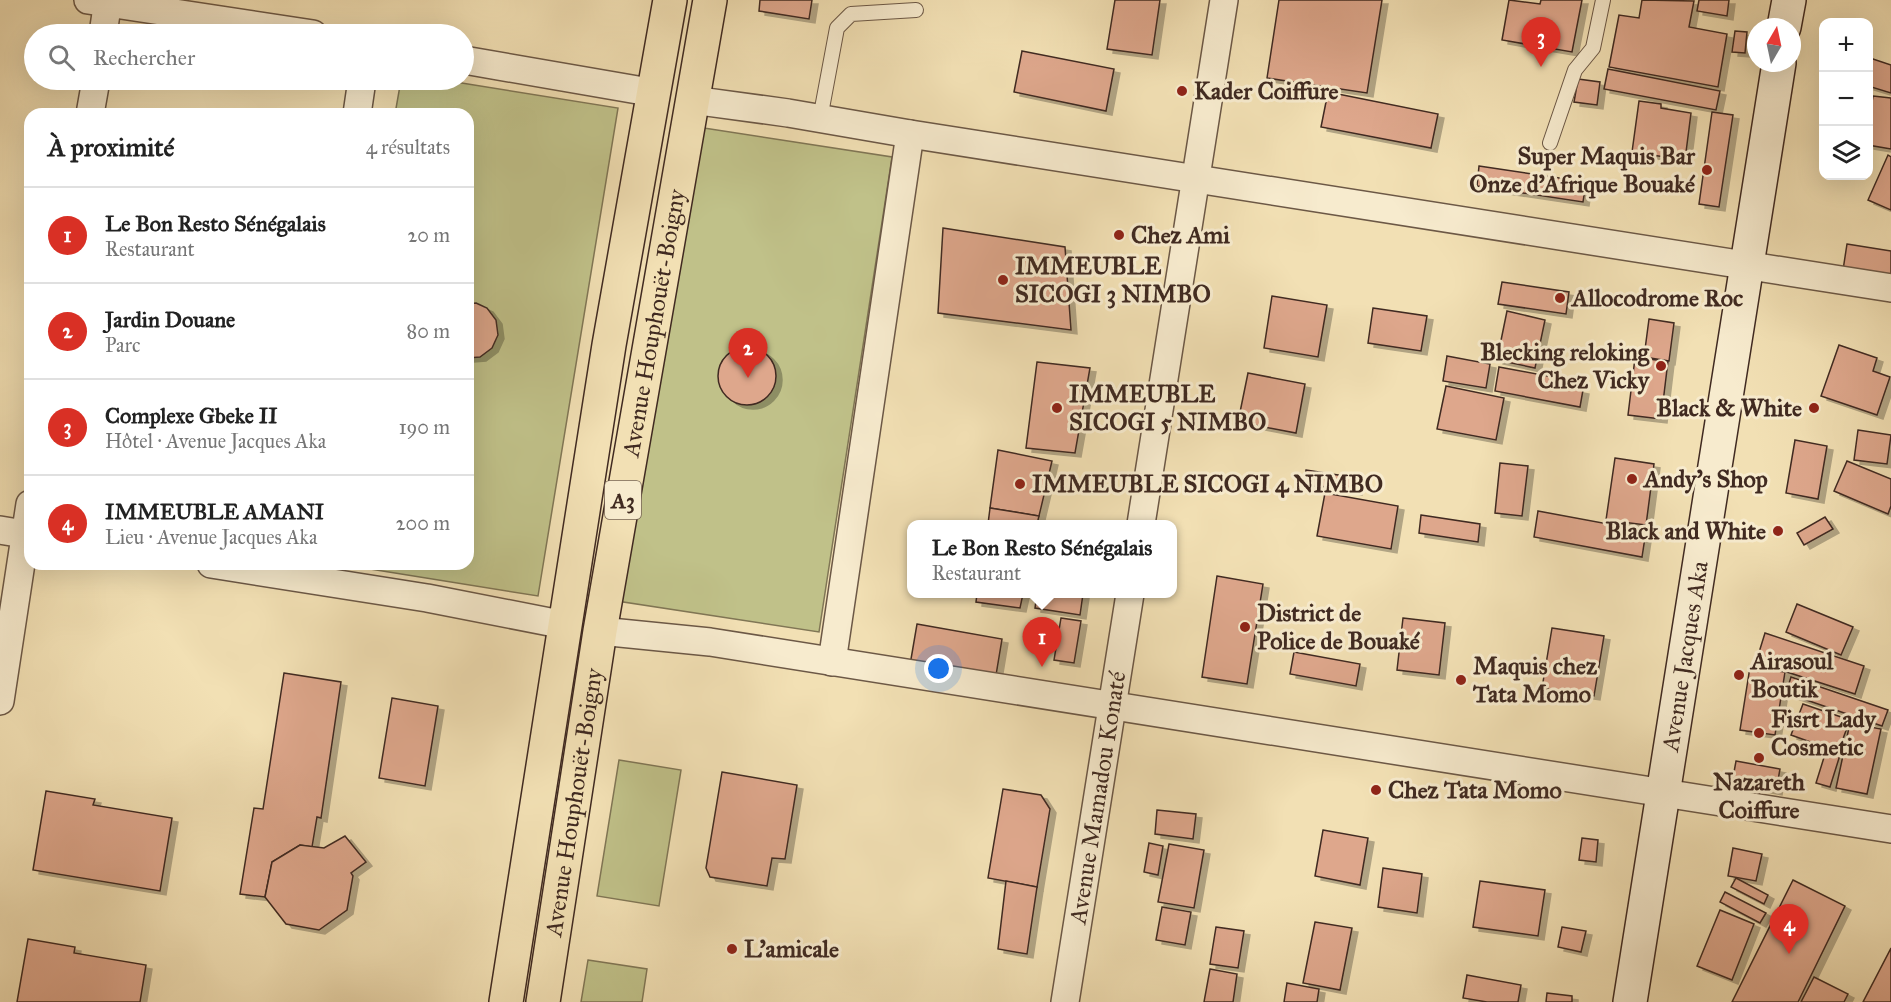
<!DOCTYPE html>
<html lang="fr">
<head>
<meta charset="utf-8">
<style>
  body { margin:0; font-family:"IM FELL Great Primer",serif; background:#f2f2f2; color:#222 }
  .controls { position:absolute; right:18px; top:18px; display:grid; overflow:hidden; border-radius:12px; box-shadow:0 6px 24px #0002 }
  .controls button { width:54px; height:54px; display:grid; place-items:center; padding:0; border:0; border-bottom:2px solid #e0e0e0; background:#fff; color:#222; font:30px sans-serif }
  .compass { position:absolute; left:1747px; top:18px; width:54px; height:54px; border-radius:50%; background:#fff; box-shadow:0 6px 24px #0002; rotate:9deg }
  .you { position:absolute; left:939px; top:669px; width:21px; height:21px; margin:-15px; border:4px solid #fff; border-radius:50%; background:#1a73e8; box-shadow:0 0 0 9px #1a73e833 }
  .badge { display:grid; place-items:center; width:39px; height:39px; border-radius:50%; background:#d93025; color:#fff; font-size:20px; font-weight:700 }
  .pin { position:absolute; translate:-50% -50px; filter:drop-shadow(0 2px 3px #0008) }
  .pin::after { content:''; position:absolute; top:32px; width:21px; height:18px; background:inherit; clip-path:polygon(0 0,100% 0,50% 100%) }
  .popup { position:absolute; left:907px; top:520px; width:270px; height:78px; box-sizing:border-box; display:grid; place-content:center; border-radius:12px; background:#fff; filter:drop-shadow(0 2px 4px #0005); font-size:20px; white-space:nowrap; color:#767676 }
  .popup b { font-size:22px; color:#222 }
  .popup::after { content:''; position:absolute; left:50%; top:100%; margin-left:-12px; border:12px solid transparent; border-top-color:#fff }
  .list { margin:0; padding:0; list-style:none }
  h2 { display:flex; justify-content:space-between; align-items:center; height:78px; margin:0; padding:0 24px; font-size:26px }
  h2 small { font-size:20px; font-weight:400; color:#767676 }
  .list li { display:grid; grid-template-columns:39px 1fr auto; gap:18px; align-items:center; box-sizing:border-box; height:96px; padding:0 24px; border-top:2px solid #e0e0e0 }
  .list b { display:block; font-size:22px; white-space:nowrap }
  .list p { margin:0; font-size:20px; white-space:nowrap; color:#767676 }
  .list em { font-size:20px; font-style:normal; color:#767676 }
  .icon { flex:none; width:33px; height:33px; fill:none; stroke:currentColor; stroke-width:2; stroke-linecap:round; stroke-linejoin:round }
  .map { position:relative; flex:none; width:1891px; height:1002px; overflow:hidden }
  .search { position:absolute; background:#fff; box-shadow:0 6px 24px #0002; left:24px; top:24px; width:450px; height:66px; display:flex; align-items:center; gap:15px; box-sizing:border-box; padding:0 21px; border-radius:33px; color:#767676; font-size:22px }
  .panel { position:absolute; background:#fff; box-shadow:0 6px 24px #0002; left:24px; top:108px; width:450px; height:462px; border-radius:18px }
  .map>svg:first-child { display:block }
  .green { fill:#c0c189; stroke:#807655; stroke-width:1.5 }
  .building { fill:#dea78c; stroke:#402a21; stroke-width:1.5; filter:url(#shadow) }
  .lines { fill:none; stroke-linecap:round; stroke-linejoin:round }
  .lane-casing { stroke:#6c5846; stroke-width:16 }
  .street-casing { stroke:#6c5846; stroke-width:30 }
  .secondary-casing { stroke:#402a21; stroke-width:36 }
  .highway-casing { stroke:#402a21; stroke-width:36 }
  .lane { stroke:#f7ebce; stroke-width:14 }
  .street { stroke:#f7ebce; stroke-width:27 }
  .secondary { stroke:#f7ebce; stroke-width:33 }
  .highway { stroke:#f2e0b4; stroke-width:33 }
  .poi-dot { fill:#8f2418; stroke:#f7ebce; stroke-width:2 }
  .labels { text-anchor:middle; stroke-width:6; stroke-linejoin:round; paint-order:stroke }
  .shield { fill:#f7ebce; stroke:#776455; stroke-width:1.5 }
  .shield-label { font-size:22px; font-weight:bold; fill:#402a21 }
  .poi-label { font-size:24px; font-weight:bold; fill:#402a21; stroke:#f7ebce; text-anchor:start }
  .street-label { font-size:24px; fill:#402a21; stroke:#f7ebce }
</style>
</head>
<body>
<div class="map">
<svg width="1891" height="1002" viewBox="0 0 1891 1002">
  <defs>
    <filter id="shadow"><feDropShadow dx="6" dy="4" stdDeviation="0" flood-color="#0004"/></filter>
  </defs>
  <rect width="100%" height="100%" fill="#f2e0b4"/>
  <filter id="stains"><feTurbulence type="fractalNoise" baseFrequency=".00333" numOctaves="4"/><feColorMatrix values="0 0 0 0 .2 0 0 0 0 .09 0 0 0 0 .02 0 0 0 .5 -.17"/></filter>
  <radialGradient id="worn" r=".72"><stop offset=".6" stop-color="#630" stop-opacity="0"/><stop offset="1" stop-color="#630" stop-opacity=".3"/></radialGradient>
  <g class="green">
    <polygon points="401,80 443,80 618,108 538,596 339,564 468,564 468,114 395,114"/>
    <polygon points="678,124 892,157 819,632 604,599"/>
    <polygon points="619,760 681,770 659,906 597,896"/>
    <polygon points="588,960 647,969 642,1002 581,1002"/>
  </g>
  <g class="building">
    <polygon points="760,0 812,0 809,19 759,11"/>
    <polygon points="1115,0 1160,0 1152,55 1107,49"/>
    <polygon points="1279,0 1382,0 1367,93 1267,78"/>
    <polygon points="1509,0 1540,4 1541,0 1582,0 1572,52 1502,40"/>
    <polygon points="1642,0 1694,1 1689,27 1727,34 1718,87 1609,67 1619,15 1639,18"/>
    <polygon points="1699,0 1729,0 1727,16 1697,11"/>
    <polygon points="1735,31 1747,32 1745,53 1732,52"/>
    <polygon points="1022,51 1114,69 1106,111 1014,92"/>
    <polygon points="1870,58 1891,65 1891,93 1868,86"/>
    <polygon points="1608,69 1720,91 1716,110 1604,89"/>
    <polygon points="1578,79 1600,82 1597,105 1574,102"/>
    <polygon points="1328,92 1438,114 1431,148 1321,127"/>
    <polygon points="1873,96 1891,98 1891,149 1868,145 1868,125"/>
    <polygon points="1639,101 1661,104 1661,108 1691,113 1685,160 1632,152"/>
    <polygon points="1712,112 1733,115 1719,207 1699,204"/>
    <polygon points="1888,155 1891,157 1891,210 1868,200"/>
    <polygon points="1479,166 1586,182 1583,202 1477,186"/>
    <polygon points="943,228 1065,247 1071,330 938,313"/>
    <polygon points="1847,244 1891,251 1891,277 1843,270"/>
    <polygon points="1502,282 1569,292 1566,314 1498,304"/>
    <polygon points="1272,296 1327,305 1318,357 1264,348"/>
    <polygon points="476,303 487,308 496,320 498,335 492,348 480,357 468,358 468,304"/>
    <polygon points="1373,308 1427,316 1421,351 1368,343"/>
    <polygon points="1507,311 1545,320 1535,368 1497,360"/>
    <polygon points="1649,319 1674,323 1669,361 1644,357"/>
    <polygon points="1839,345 1877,358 1873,371 1890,377 1877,415 1821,396"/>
    <circle cx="747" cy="376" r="29"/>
    <polygon points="1447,356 1490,364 1486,388 1443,381"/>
    <polygon points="1635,358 1668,361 1661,419 1628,415"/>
    <polygon points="1037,362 1090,368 1075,453 1026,448"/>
    <polygon points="1499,367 1558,378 1557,385 1583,390 1580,407 1495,391"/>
    <polygon points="1248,373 1305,384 1296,433 1238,422"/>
    <polygon points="1446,386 1504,398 1496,440 1437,429"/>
    <polygon points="1858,430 1891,435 1887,464 1854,460"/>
    <polygon points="1795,440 1827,446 1818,499 1786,493"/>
    <polygon points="998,450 1052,461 1039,516 990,508"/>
    <polygon points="1615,458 1654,464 1646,525 1606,520"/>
    <polygon points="1847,461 1891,479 1891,506 1888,514 1834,491"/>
    <polygon points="1500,463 1528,466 1522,516 1495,513"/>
    <polygon points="1306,470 1357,478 1356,491 1304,484"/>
    <polygon points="1325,493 1398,506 1391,549 1317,536"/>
    <polygon points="990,508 1039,516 1037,524 988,524"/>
    <polygon points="1538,511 1646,531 1642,557 1534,537"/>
    <polygon points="1421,515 1480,524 1478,542 1419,533"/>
    <polygon points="1825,517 1833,529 1804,545 1797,533"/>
    <polygon points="1217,576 1263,584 1247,684 1202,677"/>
    <polygon points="977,594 1023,594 1020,608 976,602"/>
    <polygon points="1037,594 1083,594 1080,615 1035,608"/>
    <polygon points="1797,604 1853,627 1841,655 1786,632"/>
    <polygon points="1061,618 1081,621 1074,663 1054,660"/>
    <polygon points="1403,618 1445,623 1439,675 1397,670"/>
    <polygon points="917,624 1002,639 995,681 910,665"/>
    <polygon points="1552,628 1604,636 1594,696 1542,688"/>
    <polygon points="1765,633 1864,666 1855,694 1756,662"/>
    <polygon points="1294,652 1360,664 1356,686 1290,674"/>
    <polygon points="1750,667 1785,672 1775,735 1740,730"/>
    <polygon points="284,673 341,682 321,818 317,817 312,847 300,845 272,862 265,897 240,894 254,808 263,809"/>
    <polygon points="1791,677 1888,710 1882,726 1786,693"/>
    <polygon points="392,698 438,706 425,786 379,778"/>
    <polygon points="1803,704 1850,720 1838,752 1791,735"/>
    <polygon points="1850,723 1881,729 1867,794 1836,788"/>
    <polygon points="1826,751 1840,755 1830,787 1816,783"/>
    <polygon points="1736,761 1780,769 1776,791 1732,783"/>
    <polygon points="722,772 797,785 785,859 772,858 767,886 710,877 706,868"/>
    <polygon points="1003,789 1041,795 1050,809 1037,887 988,878"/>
    <polygon points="46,791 95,799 93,805 172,818 160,891 33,870"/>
    <polygon points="1157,810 1196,814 1193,839 1155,834"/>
    <polygon points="1323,830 1368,838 1360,885 1315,876"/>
    <polygon points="345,836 366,862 351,873 353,876 347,910 319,930 286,924 265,897 272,862 300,845 324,848"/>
    <polygon points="1582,838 1598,840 1596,862 1579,860"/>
    <polygon points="1149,843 1163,846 1158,875 1144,872"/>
    <polygon points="1169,844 1204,850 1194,908 1158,902"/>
    <polygon points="1733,848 1762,854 1756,881 1728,876"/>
    <polygon points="1383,868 1422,874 1417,913 1378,907"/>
    <polygon points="1736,878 1768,895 1764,904 1731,887"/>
    <polygon points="1793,880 1845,906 1798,1002 1732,1002"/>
    <polygon points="1006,881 1037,887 1027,954 998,949"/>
    <polygon points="1480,881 1545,890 1538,936 1473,927"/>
    <polygon points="1725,892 1766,913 1760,923 1720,902"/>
    <polygon points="1162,907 1191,912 1185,945 1156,940"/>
    <polygon points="1720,910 1754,924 1732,980 1697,966"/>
    <polygon points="1315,922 1352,928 1340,990 1303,983"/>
    <polygon points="1216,927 1244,931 1238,968 1210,964"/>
    <polygon points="1562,927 1586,931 1581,952 1558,947"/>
    <polygon points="28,939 75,947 74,953 146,965 140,1002 17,1002"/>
    <polygon points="1891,948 1891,1002 1863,1002"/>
    <polygon points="1210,969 1237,974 1233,1002 1204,1002"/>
    <polygon points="1467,975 1521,985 1518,1002 1487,1002 1463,998"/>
    <polygon points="1814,977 1848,994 1844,1002 1801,1002"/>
    <polygon points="1287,983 1319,989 1317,1002 1284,1002"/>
    <polygon points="1547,993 1572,996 1572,1002 1546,1002"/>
  </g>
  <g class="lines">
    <defs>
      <g id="lane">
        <polyline points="820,119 837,28 851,14 916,10"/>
        <polyline points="1550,143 1575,70 1593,48 1603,0"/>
      </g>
      <g id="street">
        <polyline points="88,0 313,34"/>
        <polyline points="103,34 108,0"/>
        <polyline points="464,60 655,93"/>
        <polyline points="692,100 788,113 910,134 1891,288"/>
        <polyline points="90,114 96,80"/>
        <polyline points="357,114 362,80"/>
        <polyline points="1141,524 1224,0"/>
        <polyline points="0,530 30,535"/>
        <polyline points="211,564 427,598 565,625"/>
        <polyline points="600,631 710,642 1891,829"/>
        <polyline points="832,662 910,134"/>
        <polyline points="0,701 30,504"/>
        <path id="s1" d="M1065 1002 1130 594"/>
      </g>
      <g id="secondary">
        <polyline points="1784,27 1789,0"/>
        <path id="s2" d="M1630 1002 1779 63"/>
      </g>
      <g id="highway">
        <polyline points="506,1002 609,345 670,0"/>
        <path id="s3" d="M543 1002 600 631 710 0"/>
      </g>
    </defs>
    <use href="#lane" class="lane-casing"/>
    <use href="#street" class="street-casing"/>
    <use href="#secondary" class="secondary-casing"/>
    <use href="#highway" class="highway-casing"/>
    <use href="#lane" class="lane"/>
    <use href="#street" class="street"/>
    <use href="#secondary" class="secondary"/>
    <use href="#highway" class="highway"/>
  </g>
  <g class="poi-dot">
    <circle cx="1182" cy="91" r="6"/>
    <circle cx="1707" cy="170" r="6"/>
    <circle cx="1119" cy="235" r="6"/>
    <circle cx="1003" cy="280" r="6"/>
    <circle cx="1560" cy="298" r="6"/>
    <circle cx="1661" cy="366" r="6"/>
    <circle cx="1057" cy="408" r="6"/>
    <circle cx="1814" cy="408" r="6"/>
    <circle cx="1632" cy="479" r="6"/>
    <circle cx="1020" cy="484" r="6"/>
    <circle cx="1778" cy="531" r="6"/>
    <circle cx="1245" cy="627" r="6"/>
    <circle cx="1739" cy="675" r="6"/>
    <circle cx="1461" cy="680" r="6"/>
    <circle cx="1759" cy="733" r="6"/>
    <circle cx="1759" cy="758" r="6"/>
    <circle cx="1376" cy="790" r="6"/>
    <circle cx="732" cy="949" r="6"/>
  </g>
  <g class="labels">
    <rect class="shield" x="605" y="481" width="36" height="38" rx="4.5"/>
    <g class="shield-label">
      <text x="623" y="508">A3</text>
    </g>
    <g class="poi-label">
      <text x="1194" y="99">Kader Coiffure</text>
      <text x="1695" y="164" text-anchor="end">Super Maquis Bar<tspan x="1695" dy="28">Onze d'Afrique Bouaké</tspan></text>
      <text x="1131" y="243">Chez Ami</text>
      <text x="1015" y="274">IMMEUBLE<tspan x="1015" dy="28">SICOGI 3 NIMBO</tspan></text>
      <text x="1572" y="306">Allocodrome Roc</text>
      <text x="1649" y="360" text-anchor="end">Blecking reloking<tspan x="1649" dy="28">Chez Vicky</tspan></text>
      <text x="1069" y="402">IMMEUBLE<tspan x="1069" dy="28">SICOGI 5 NIMBO</tspan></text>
      <text x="1802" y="416" text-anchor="end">Black &amp; White</text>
      <text x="1644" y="487">Andy's Shop</text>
      <text x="1032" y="492">IMMEUBLE SICOGI 4 NIMBO</text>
      <text x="1766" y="539" text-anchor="end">Black and White</text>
      <text x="1257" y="621">District de<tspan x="1257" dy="28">Police de Bouaké</tspan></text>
      <text x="1751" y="669">Airasoul<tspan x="1751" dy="28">Boutik</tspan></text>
      <text x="1473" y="674">Maquis chez<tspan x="1473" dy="28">Tata Momo</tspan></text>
      <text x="1771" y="727">Fisrt Lady<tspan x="1771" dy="28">Cosmetic</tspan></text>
      <text x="1759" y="790" text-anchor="middle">Nazareth<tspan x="1759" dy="28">Coiffure</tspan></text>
      <text x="1388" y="798">Chez Tata Momo</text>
      <text x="744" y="957">L'amicale</text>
    </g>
    <g class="street-label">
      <text dy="8" stroke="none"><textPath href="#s3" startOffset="688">Avenue Houphouët-Boigny</textPath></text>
      <text dy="8" stroke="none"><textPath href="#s2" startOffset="350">Avenue Jacques Aka</textPath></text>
      <text dy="8" stroke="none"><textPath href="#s1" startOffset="207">Avenue Mamadou Konaté</textPath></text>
      <text dy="8" stroke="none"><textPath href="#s3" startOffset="202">Avenue Houphouët-Boigny</textPath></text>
    </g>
  </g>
  <rect width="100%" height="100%" filter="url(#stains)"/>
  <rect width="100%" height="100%" fill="url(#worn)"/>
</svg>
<div class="controls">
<button>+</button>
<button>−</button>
<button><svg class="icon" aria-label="layers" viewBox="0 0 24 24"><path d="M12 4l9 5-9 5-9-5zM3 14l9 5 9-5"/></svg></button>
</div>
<svg class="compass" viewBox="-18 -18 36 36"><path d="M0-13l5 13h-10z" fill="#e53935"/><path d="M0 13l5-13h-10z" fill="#767676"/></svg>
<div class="you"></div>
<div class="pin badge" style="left:1042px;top:667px">1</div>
<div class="popup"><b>Le Bon Resto Sénégalais</b>Restaurant</div>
<div class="pin badge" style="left:748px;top:378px">2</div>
<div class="pin badge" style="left:1541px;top:67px">3</div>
<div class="pin badge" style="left:1789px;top:954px">4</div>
<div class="search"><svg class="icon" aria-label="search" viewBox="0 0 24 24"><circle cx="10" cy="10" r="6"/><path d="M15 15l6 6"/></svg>Rechercher</div>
<section class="panel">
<h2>À proximité<small>4 résultats</small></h2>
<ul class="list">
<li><span class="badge">1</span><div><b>Le Bon Resto Sénégalais</b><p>Restaurant</p></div><em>20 m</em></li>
<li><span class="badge">2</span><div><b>Jardin Douane</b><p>Parc</p></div><em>80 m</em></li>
<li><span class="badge">3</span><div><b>Complexe Gbeke II</b><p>Hôtel · Avenue Jacques Aka</p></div><em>190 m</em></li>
<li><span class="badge">4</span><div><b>IMMEUBLE AMANI</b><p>Lieu · Avenue Jacques Aka</p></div><em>200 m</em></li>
</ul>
</section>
</div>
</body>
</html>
